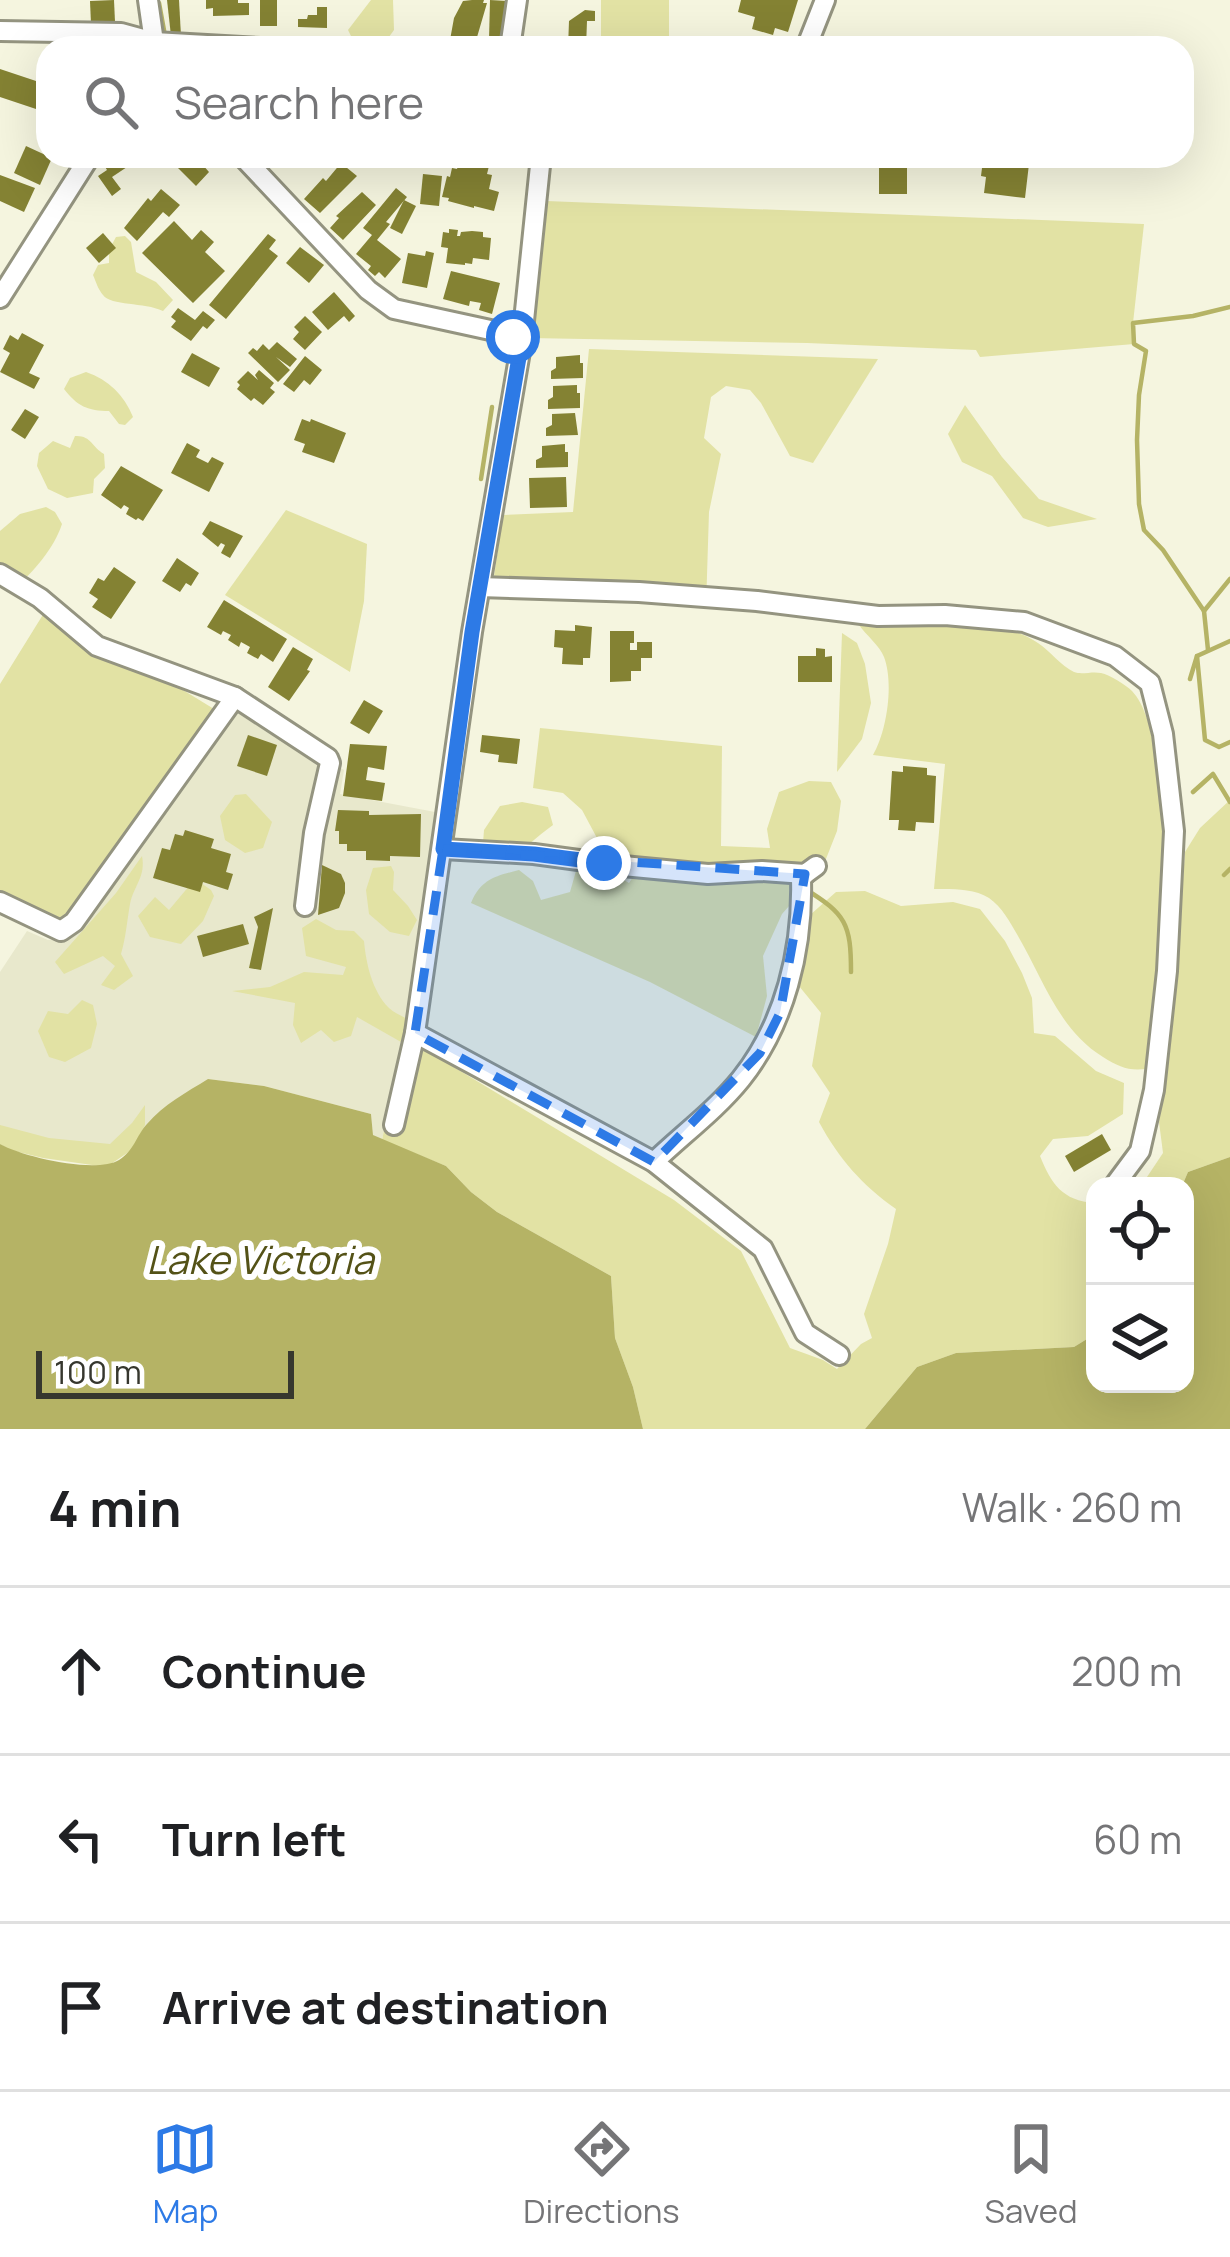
<!DOCTYPE html>
<html lang="en">
<head>
<meta charset="utf-8">
<style>
  body { margin:0; font-family:Manrope,sans-serif; background:#f2f2f2; color:#202124 }
  .controls { position:absolute; right:36px; bottom:36px; display:grid; overflow:hidden; border-radius:24px; box-shadow:0 12px 48px #0002 }
  .controls button { width:108px; height:108px; display:grid; place-items:center; padding:0; border:0; border-bottom:3px solid #e0e0e0; background:#fff; color:#202124; font:60px sans-serif }
  .scale { position:absolute; left:36px; bottom:30px; width:258px; box-sizing:border-box; padding-left:12px; border:6px solid #36372e; border-top:0; font-size:33px; line-height:42px; white-space:nowrap; color:#36372e; -webkit-text-stroke:9px #fff; paint-order:stroke }
  .stop { position:absolute; width:36px; height:36px; margin:-27px; border:9px solid #2d7ae6; border-radius:50%; background:#fff }
  .stop.end { background:#2d7ae6; border-color:#fff; box-shadow:0 3px 12px #0008 }
  .list { margin:0; padding:0; list-style:none }
  h2 { display:flex; justify-content:space-between; align-items:center; height:156px; margin:0; padding:0 48px; font-size:51px }
  h2 small { font-size:39px; font-weight:400; color:#757577 }
  .list li { display:grid; grid-template-columns:78px 1fr auto; gap:36px; align-items:center; box-sizing:border-box; height:168px; padding:0 48px; border-top:3px solid #e0e0e0 }
  .list b { display:block; font-size:45px; white-space:nowrap }
  .list em { font-size:39px; font-style:normal; color:#757577 }
  .icon { flex:none; width:66px; height:66px; fill:none; stroke:currentColor; stroke-width:2; stroke-linecap:round; stroke-linejoin:round }
  .map { position:relative; flex:none; width:1230px; height:1429px; overflow:hidden }
  .search { position:absolute; background:#fff; box-shadow:0 12px 48px #0002; left:36px; right:36px; top:36px; height:132px; display:flex; align-items:center; gap:30px; box-sizing:border-box; padding:0 42px; border-radius:36px; color:#757577; font-size:45px }
  .sheet { height:660px; background:#fff }
  nav { display:flex; justify-content:space-around; align-items:center; box-sizing:border-box; height:168px; border-top:3px solid #e0e0e0; background:#fff; font-size:33px; color:#757577 }
  nav a { display:grid; justify-items:center; gap:6px }
  nav .on { color:#2d7ae6 }
  .map>svg:first-child { display:block }
  .built { fill:#e8e8cc }
  .green { fill:#e2e2a4 }
  .water { fill:#b5b365 }
  .lines { fill:none; stroke-linecap:round; stroke-linejoin:round }
  .stream { stroke:#b5b365; stroke-width:4.5 }
  .building { fill:#848233 }
  .minor-casing { stroke:#949480; stroke-width:24 }
  .minor { stroke:#fff; stroke-width:18 }
  .route { stroke:#2d7ae6; stroke-width:15 }
  .marked { fill:#2d7ae6; fill-opacity:0.2; stroke:#2d7ae6; stroke-width:9; stroke-dasharray:24 15; stroke-linejoin:round }
  .labels { text-anchor:middle; stroke-width:12; stroke-linejoin:round; paint-order:stroke }
  .water-label { font-size:39px; font-style:italic; fill:#545217; stroke:#fff }
</style>
</head>
<body>
<div class="map">
<svg width="1230" height="1429" viewBox="0 0 1230 1429">
  <rect width="100%" height="100%" fill="#f5f5df"/>
  <polygon class="built" points="238,705 344,770 340,794 435,812 404,1037 382,1140 373,1135 371,1114 264,1086 208,1079 133,1149 0,1144 0,972 27,931 48,940 63,938 131,857 232,708"/>
  <g class="green">
    <polygon points="371,0 393,0 394,30 383,45 353,40 348,30"/>
    <rect x="601" y="0" width="68" height="48"/>
    <polygon points="546,201 1144,224 1133,323 1134,344 980,357 976,350 807,343 529,338"/>
    <path d="M125 236 131 242 136 272 156 282 173 300 163 311C144 302 111 306 103 295 98 289 96 282 93 275L98 265 109 263V250L116 237Z"/>
    <polygon points="589,349 878,359 813,463 790,456 761,403 750,390 726,386 711,397 704,438 721,454 709,512 706,607 556,595 499,587 494,576 503,515 573,512"/>
    <path d="M86 372C109 380 124 395 133 417L125 425 119 424 109 411C88 411 77 406 64 389L70 378Z"/>
    <polygon points="965,405 1002,457 1039,499 1097,519 1048,527 1023,518 992,476 962,462 948,434"/>
    <path d="M75 436C91 435 92 447 104 454L105 468 94 479 93 493 67 498 48 489 37 466 39 453 53 441 70 448Z"/>
    <path d="M46 507 55 512 62 524C54 548 34 572 14 588L0 570V531L20 514Z"/>
    <polygon points="286,510 367,544 364,601 350,672 225,595"/>
    <polygon points="44,613 65,628 165,679 214,709 123,846 68,920 55,921 0,892 0,684"/>
    <path d="M905 622C948 623 1000 618 1038 643 1050 651 1061 666 1074 672 1082 675 1092 671 1101 673 1110 675 1126 685 1132 691 1181 743 1160 998 1146 1069 1128 1071 1119 1067 1103 1057 1059 1030 1043 979 1018 936 1010 922 1002 907 989 898 973 888 952 889 934 889L945 764 873 755C887 731 894 683 884 657 880 646 866 635 859 625Z"/>
    <polygon points="842,633 857,643 865,664 871,703 862,739 837,772"/>
    <path d="M540 728 722 746 721 846 770 848 767 829 779 792 809 781 831 782 841 801 837 831 822 869 782 914 763 956 767 996 756 1037 650 982 471 903C481 879 496 876 519 870L533 881 541 900 570 892 578 864 602 867 629 883 637 871 597 838 582 810 563 793 533 788Z"/>
    <polygon points="246,794 272,822 263,848 245,853 225,840 220,816 235,795"/>
    <polygon points="1230,800 1230,1157 1188,1172 1182,1186 1141,1186 1163,1153 1159,1122 1172,1033 1185,852 1200,828"/>
    <path d="M522 802 548 807 553 825C535 838 520 854 499 864L483 843 484 830 500 806Z"/>
    <path d="M142 856C146 877 134 885 130 904 127 921 126 937 121 954L133 976 114 990 101 985 115 966 103 956 64 974 55 962 116 893Z"/>
    <polygon points="391,866 394,872 393,890 408,906 417,920 409,936 390,932 369,914 366,890 373,868"/>
    <polygon points="195,879 211,890 214,896 203,921 181,944 150,937 138,916 155,897 169,910"/>
    <path d="M865 891 901 906 953 902 980 909 1005 941 1022 973 1032 998 1034 1033 1055 1036 1096 1071 1124 1083 1123 1114 1088 1136 1053 1139 1040 1156C1051 1183 1062 1201 1095 1203V1334L1074 1347 956 1353 917 1367 865 1429H643L633 1387 615 1338 611 1276 497 1212 471 1192 446 1166 382 1140 404 1037 674 1200 741 1251 790 1348 823 1360 837 1369 861 1344 872 1338 864 1314 888 1244 896 1209C862 1185 839 1159 819 1122L830 1093 812 1066 821 1013 790 975 795 939 810 915 836 892Z"/>
    <path d="M316 919 336 930 354 931 364 941C366 963 372 991 389 1008 394 1013 401 1015 407 1019L401 1042 357 1017 351 1036 334 1042 321 1030 301 1043 293 1025 295 1003 232 991 270 987 304 972 343 975 346 967 306 956 302 928Z"/>
    <polygon points="82,1000 93,1005 97,1024 91,1048 65,1062 49,1057 38,1031 48,1011 68,1014"/>
    <polygon points="145,1105 145,1125 133,1149 111,1164 99,1166 43,1158 10,1150 0,1144 0,1125 49,1138 110,1144 132,1123"/>
  </g>
  <g class="water">
    <path d="M208 1079 264 1086 371 1114 373 1135 446 1166 471 1192 497 1212 611 1276 615 1338 633 1387 643 1429H0V1144C23 1157 96 1174 119 1160 134 1151 136 1136 147 1124 163 1105 187 1092 208 1079Z"/>
    <polygon points="1230,1157 1230,1429 865,1429 917,1367 956,1353 1074,1347 1095,1334 1095,1384 1185,1384 1185,1186 1182,1186 1188,1172"/>
  </g>
  <g class="lines">
    <g class="stream">
      <polyline points="159,3 165,36"/>
      <polyline points="481,479 492,407"/>
      <polyline points="1204,611 1230,579"/>
      <polyline points="1208,650 1204,611 1163,550 1144,530 1139,504 1137,440 1139,395 1146,351 1134,344 1133,323 1193,316 1230,307"/>
      <polyline points="1197,656 1205,740 1219,747 1230,742"/>
      <polyline points="1190,679 1197,656 1230,641"/>
      <polyline points="1193,792 1213,774 1230,802"/>
      <polyline points="1224,875 1230,869"/>
      <path d="M805 889C846 914 851 924 851 972"/>
    </g>
  </g>
  <g class="building">
    <polygon points="114,0 115,22 91,24 90,1"/>
    <polygon points="167,0 179,0 181,36 171,36"/>
    <polygon points="206,0 238,0 238,3 249,3 249,15 213,16 213,8 206,9"/>
    <rect x="260" y="0" width="17" height="26"/>
    <polygon points="472,0 484,0 483,3 487,3 475,44 450,40 454,18 463,1"/>
    <polygon points="490,0 507,1 505,40 489,40"/>
    <polygon points="741,0 798,0 788,32 775,28 773,35 752,29 755,17 738,12"/>
    <polygon points="317,7 327,7 327,28 298,27 298,19 307,19 308,15 317,15"/>
    <polygon points="585,10 595,11 595,21 587,21 586,48 568,48 569,21"/>
    <polygon points="0,69 45,84 36,109 0,97"/>
    <polygon points="26,146 52,158 40,185 14,173"/>
    <polygon points="117,156 124,156 130,165 112,177 121,189 112,196 98,176 107,170 104,165"/>
    <polygon points="178,156 200,156 205,161 202,164 209,172 196,186 172,162"/>
    <polygon points="885,156 907,156 907,194 879,194 879,160 885,161"/>
    <polygon points="993,156 1015,156 1014,162 1029,164 1025,198 984,193 986,177 981,176 983,160 992,160"/>
    <polygon points="460,158 489,166 487,174 492,175 489,189 499,192 494,211 474,206 474,208 448,201 449,198 442,197 447,176 450,177 452,168 457,169"/>
    <polygon points="341,163 357,176 320,213 304,199 323,178 326,181"/>
    <polygon points="423,174 442,176 439,206 420,204"/>
    <polygon points="0,175 35,188 24,212 0,201"/>
    <polygon points="396,188 407,197 386,222 390,224 377,240 401,259 385,278 379,272 375,276 368,270 371,266 356,254 372,235 363,228"/>
    <polygon points="161,189 180,205 169,217 163,212 137,241 124,228 148,198 151,201"/>
    <polygon points="362,192 376,205 343,240 330,228 339,218 336,216"/>
    <polygon points="404,200 416,206 402,234 390,228"/>
    <polygon points="174,221 192,240 201,230 214,242 205,252 225,271 193,303 142,253"/>
    <polygon points="449,229 458,230 457,236 460,236 461,232 472,231 483,232 483,237 491,238 489,260 473,258 472,264 465,263 465,265 446,263 448,248 441,247 443,232 449,233"/>
    <polygon points="103,233 116,248 99,263 86,248"/>
    <polygon points="268,234 276,240 269,249 278,256 226,319 209,305"/>
    <polygon points="300,247 324,265 309,283 286,263"/>
    <polygon points="426,251 434,253 427,288 402,283 408,253 425,256"/>
    <polygon points="451,271 500,283 492,314 479,310 481,303 470,301 469,306 443,299"/>
    <polygon points="334,292 355,316 349,322 344,316 328,330 312,312"/>
    <polygon points="178,308 195,320 203,311 215,320 207,329 203,326 191,341 171,327 176,321 171,317"/>
    <polygon points="305,316 322,332 305,350 293,339 299,332 294,327"/>
    <polygon points="22,333 44,345 29,373 40,378 34,389 0,372 10,353 3,349 10,335 18,340"/>
    <polygon points="277,342 297,359 290,367 276,357 290,370 278,382 248,353 253,348 257,351 263,344 269,350"/>
    <polygon points="192,353 220,368 209,387 181,372"/>
    <polygon points="580,355 580,363 583,363 583,378 551,379 551,371 556,368 556,357"/>
    <polygon points="305,356 322,370 310,385 304,380 294,392 283,384"/>
    <polygon points="259,370 274,383 270,388 275,392 263,405 254,398 251,401 237,389 240,385 237,382 248,371 258,380 255,375"/>
    <polygon points="577,385 577,393 580,393 580,408 548,409 548,400 553,397 553,386"/>
    <polygon points="25,409 39,417 25,439 11,430"/>
    <polygon points="575,413 578,435 546,436 546,428 552,425 552,414"/>
    <polygon points="302,419 310,422 311,419 346,433 334,463 302,452 305,444 294,440"/>
    <polygon points="187,443 200,450 196,457 208,463 212,457 224,463 209,492 171,473"/>
    <polygon points="565,444 565,452 568,452 568,467 536,468 536,460 542,457 542,446"/>
    <polygon points="121,466 163,490 143,521 138,518 136,520 126,514 129,508 124,505 121,509 101,495"/>
    <polygon points="566,477 567,507 530,508 529,478"/>
    <polygon points="210,521 243,536 230,558 221,553 225,545 221,543 218,547 202,534"/>
    <polygon points="177,558 199,573 191,586 186,583 180,592 162,581"/>
    <polygon points="114,567 136,582 111,619 92,607 98,599 89,593 98,578 104,581"/>
    <polygon points="224,600 287,639 273,662 261,654 258,659 247,653 250,647 241,642 239,647 228,640 231,635 223,631 221,635 207,627"/>
    <polygon points="575,625 592,627 590,658 583,658 583,665 562,664 563,648 554,647 555,630 575,631"/>
    <polygon points="610,631 634,631 634,643 630,643 630,650 637,650 637,642 652,642 652,658 641,658 641,671 631,671 631,681 610,682"/>
    <polygon points="293,647 313,659 307,670 310,671 289,701 268,687"/>
    <polygon points="816,648 825,649 825,657 832,656 832,682 798,682 798,656 816,656"/>
    <polygon points="364,700 383,711 369,734 350,723"/>
    <polygon points="248,735 277,745 267,776 237,766"/>
    <polygon points="482,735 520,739 517,764 498,762 499,755 480,752"/>
    <polygon points="350,744 387,746 384,770 368,767 366,780 385,783 382,801 343,796"/>
    <polygon points="903,766 927,768 927,775 936,776 934,823 916,822 915,831 898,830 899,820 889,820 892,771 903,772"/>
    <polygon points="338,810 369,811 369,815 421,814 420,857 390,856 390,861 366,860 366,851 347,851 347,844 339,844 339,831 335,831"/>
    <polygon points="185,830 214,839 211,848 231,854 226,872 233,874 228,890 203,882 200,892 153,878 162,848 170,850 175,834 183,836"/>
    <polygon points="322,865 341,874 345,883 345,893 339,908 318,915"/>
    <polygon points="273,908 261,970 249,968 258,927 254,917"/>
    <polygon points="243,924 249,944 203,957 197,936"/>
    <polygon points="1102,1134 1111,1150 1074,1172 1065,1156"/>
  </g>
  <g class="lines">
    <defs>
      <g id="minor">
        <polyline points="148,0 154,42 151,48"/>
        <polyline points="0,31 121,33 154,42 260,48"/>
        <polyline points="510,48 517,0"/>
        <polyline points="806,48 825,0"/>
        <polyline points="242,156 368,290 394,309 504,333 522,340 472,632 415,1033 394,1125"/>
        <polyline points="0,298 90,156"/>
        <polyline points="522,340 541,156"/>
        <polyline points="0,574 40,598 97,646 235,697 328,758 330,763 314,833 305,906"/>
        <polyline points="480,587 639,592 757,601 878,616 945,615 1024,622 1115,656 1150,683 1163,734 1174,831 1167,971 1154,1090 1140,1151 1114,1186"/>
        <polyline points="443,849 534,854 623,866 708,874 762,871 805,874 816,866"/>
        <polyline points="0,902 61,931 74,922 235,697"/>
        <polyline points="415,1033 654,1162 763,1249 805,1333 839,1355"/>
        <path d="M654 1162C682 1135 716 1110 741 1079 785 1024 803 949 801 879L805 874"/>
      </g>
    </defs>
    <use href="#minor" class="minor-casing"/>
    <use href="#minor" class="minor"/>
  </g>
  <g class="lines">
    <polyline class="route" points="513,337 522,340 472,632 443,849 534,854 604,863"/>
  </g>
  <path class="marked" d="M443 849 805 874 780 1013 760 1053 654 1162 415 1033Z"/>
  <g class="labels">
    <g class="water-label">
      <text x="260" y="1274">Lake Victoria</text>
    </g>
  </g>
</svg>
<div class="controls">
<button><svg class="icon" aria-label="locate" viewBox="0 0 24 24"><circle cx="12" cy="12" r="6"/><path d="M12 2v4M12 18v4M2 12h4M18 12h4"/></svg></button>
<button><svg class="icon" aria-label="layers" viewBox="0 0 24 24"><path d="M12 4l9 5-9 5-9-5zM3 14l9 5 9-5"/></svg></button>
</div>
<div class="scale">100 m</div>
<div class="stop" style="left:513px;top:337px"></div>
<div class="stop end" style="left:604px;top:863px"></div>
<div class="search"><svg class="icon" aria-label="search" viewBox="0 0 24 24"><circle cx="10" cy="10" r="6"/><path d="M15 15l6 6"/></svg>Search here</div>
</div>
<section class="sheet">
<h2>4 min<small>Walk · 260 m</small></h2>
<ul class="list">
<li><svg class="icon" aria-label="ahead" viewBox="0 0 24 24"><path d="M12 20V5M6 11l6-6 6 6"/></svg><div><b>Continue</b></div><em>200 m</em></li>
<li><svg class="icon" aria-label="left" viewBox="0 0 24 24"><path d="M17 20v-9H6M10 6l-5 5 5 5"/></svg><div><b>Turn left</b></div><em>60 m</em></li>
<li><svg class="icon" aria-label="arrive" viewBox="0 0 24 24"><path d="M6 21V4h12l-3 4 3 4H6"/></svg><div><b>Arrive at destination</b></div></li>
</ul>
</section>
<nav>
<a class="on"><svg class="icon" aria-label="map" viewBox="0 0 24 24"><path d="M3 6l6-2 6 2 6-2v14l-6 2-6-2-6 2zM9 4v14M15 6v14"/></svg>Map</a>
<a><svg class="icon" aria-label="directions" viewBox="0 0 24 24"><path d="M12 3l9 9-9 9-9-9zM9 14v-3h6M13 9l2 2-2 2"/></svg>Directions</a>
<a><svg class="icon" aria-label="saved" viewBox="0 0 24 24"><path d="M7 4h10v16l-5-4-5 4z"/></svg>Saved</a>
</nav>
</body>
</html>
